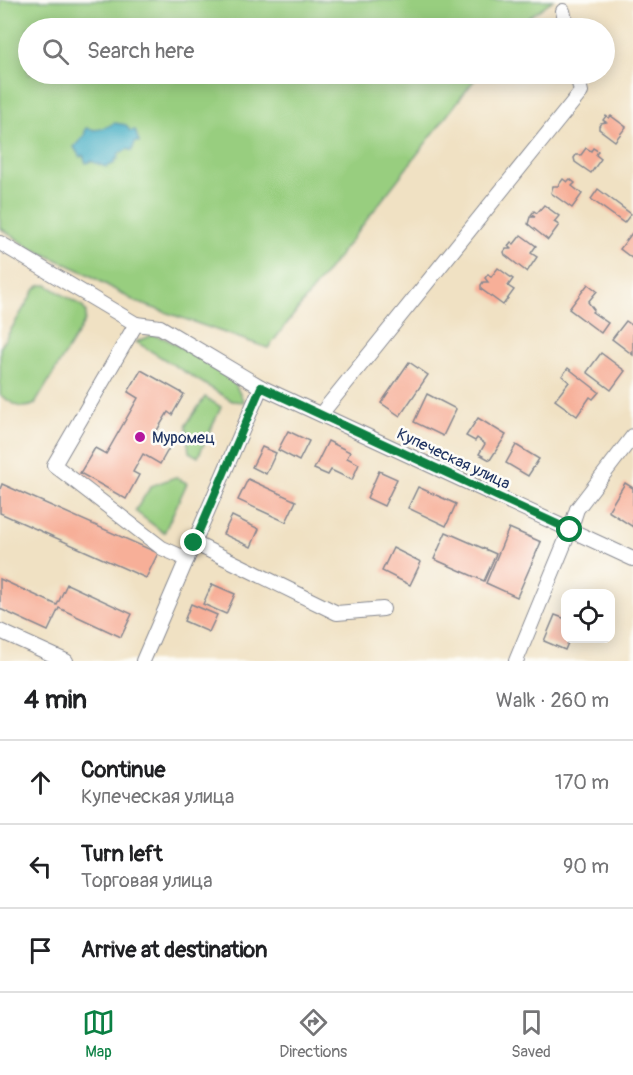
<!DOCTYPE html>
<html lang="en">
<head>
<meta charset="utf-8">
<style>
  body { margin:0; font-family:Pangolin,sans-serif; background:#f2f2f2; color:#202124 }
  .controls { position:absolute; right:18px; bottom:18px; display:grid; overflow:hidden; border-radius:12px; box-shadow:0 3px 15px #0003 }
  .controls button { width:54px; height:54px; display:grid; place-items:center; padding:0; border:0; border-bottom:2px solid #e0e0e0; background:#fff; color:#202124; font:30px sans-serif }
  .stop { position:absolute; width:18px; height:18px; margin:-14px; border:4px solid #0b8043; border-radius:50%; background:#fff }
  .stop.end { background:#0b8043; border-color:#fff; box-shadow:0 2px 6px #0008 }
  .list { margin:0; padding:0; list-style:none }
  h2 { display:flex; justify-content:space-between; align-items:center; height:78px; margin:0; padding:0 24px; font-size:26px }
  h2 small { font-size:20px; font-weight:400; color:#757577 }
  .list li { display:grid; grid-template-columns:39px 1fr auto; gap:18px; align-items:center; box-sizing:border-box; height:84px; padding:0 24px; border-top:2px solid #e0e0e0 }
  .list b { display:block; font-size:22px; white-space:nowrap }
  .list p { margin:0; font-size:20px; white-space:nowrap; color:#757577 }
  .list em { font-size:20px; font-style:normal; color:#757577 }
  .icon { flex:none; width:33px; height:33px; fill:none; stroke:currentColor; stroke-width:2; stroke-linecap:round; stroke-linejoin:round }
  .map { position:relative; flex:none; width:633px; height:661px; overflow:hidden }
  .search { position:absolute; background:#fff; box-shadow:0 3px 15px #0003; left:18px; right:18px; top:18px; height:66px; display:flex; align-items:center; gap:15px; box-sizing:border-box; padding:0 21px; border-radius:33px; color:#757577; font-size:22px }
  .sheet { height:330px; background:#fff }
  nav { display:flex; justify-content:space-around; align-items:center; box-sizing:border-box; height:84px; border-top:2px solid #e0e0e0; background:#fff; font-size:16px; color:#757577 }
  nav a { display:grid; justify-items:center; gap:3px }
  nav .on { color:#0b8043 }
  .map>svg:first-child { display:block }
  .green { fill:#98ce7f; stroke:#5a7e6e; stroke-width:1.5 }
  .water { fill:#46afc5; stroke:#306f92; stroke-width:1.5 }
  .building { fill:#f7af98 }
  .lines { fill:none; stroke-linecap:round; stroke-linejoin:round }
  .minor-casing { stroke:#868890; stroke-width:16 }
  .minor { stroke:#fff; stroke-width:14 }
  .route { stroke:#0b8043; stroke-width:8 }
  .poi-dot { fill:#b5179e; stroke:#fdfcf7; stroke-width:2 }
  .labels { text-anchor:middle; stroke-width:5; stroke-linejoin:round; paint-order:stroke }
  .poi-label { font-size:16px; fill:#1b2f5e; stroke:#fdfcf7; text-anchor:start }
  .street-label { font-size:16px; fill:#1b2f5e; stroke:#fdfcf7 }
</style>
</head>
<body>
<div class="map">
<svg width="633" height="661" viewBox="0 0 633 661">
  <rect width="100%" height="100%" fill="#fdfcf7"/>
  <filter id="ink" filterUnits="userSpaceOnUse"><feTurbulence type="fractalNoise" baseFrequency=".0167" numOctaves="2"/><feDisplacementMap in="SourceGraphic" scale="12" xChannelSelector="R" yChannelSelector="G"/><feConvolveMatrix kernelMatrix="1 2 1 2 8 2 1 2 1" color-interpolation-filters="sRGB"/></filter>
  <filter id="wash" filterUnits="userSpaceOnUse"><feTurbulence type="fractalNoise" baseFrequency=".008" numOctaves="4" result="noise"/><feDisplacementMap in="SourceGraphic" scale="24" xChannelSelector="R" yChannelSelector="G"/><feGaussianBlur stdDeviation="1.35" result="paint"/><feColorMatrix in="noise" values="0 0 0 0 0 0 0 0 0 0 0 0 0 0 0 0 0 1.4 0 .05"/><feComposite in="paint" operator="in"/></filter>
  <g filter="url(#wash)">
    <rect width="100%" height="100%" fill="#f0e1c3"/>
    <g class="green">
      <polygon points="0,0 553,0 514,28 28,28 28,74 479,74 268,348 136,302 86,273 29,247 0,228"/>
      <path d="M41 285H47L82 306 86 312 85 321 35 404C22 412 12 403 0 395V348L35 289Z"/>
      <polygon points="153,335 166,339 231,376 244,402 232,401 136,342"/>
      <polygon points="205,397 221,407 198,457 189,452 186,425"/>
      <polygon points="175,477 187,483 164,533 135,511 151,486"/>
    </g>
    <path class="water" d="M114 123 126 125 130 131 135 130 139 142H135L132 151 128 149 119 153 118 159H115V163L106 167 91 161 86 163 83 155 80 157 74 147 84 136 86 128C96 132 105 129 114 123Z"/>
    <g id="blocks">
      <g class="building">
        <polygon points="606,116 609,118 611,116 626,127 615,141 599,129 599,126 601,123 606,122 603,120"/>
        <polygon points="586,148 591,151 593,148 598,151 596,155 601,159 591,173 575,162 574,158 576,155 581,155"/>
        <polygon points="563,179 567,182 570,179 575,183 572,186 582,194 572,208 551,193 553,186 558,186"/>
        <polygon points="598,189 631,214 624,223 591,199"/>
        <polygon points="544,205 559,216 554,222 559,225 548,240 528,224 530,217 535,217 531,215 534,211 537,213"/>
        <polygon points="632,233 633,234 633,259 620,249"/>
        <polygon points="521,235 536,246 531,253 537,257 527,272 505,255 504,252 506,249 511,249 508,246 511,242 514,244"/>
        <polygon points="498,268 513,279 508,286 514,290 503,305 481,289 481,285 483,282 488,282 485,278 488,274 491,277"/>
        <polygon points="588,284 597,291 588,302 594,310 592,312 608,323 601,333 569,309"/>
        <polygon points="626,321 633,326 633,355 612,339"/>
        <polygon points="601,353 625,371 611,390 587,372"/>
        <polygon points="409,362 428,375 400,416 381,403"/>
        <polygon points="568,368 599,392 593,399 590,397 577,416 555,400 569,382 562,376"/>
        <polygon points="141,370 184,394 172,415 168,412 156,432 173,441 160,464 143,454 133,472 139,475 126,499 80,473 95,448 106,454 138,398 128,392"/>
        <polygon points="427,394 456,409 443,436 414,422"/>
        <polygon points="478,418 506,435 490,460 479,454 485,444 477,438 475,441 466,436"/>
        <polygon points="288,431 309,441 299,461 278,450"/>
        <polygon points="328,441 350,452 347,458 359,464 352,480 331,470 328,475 314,469"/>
        <polygon points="516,445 539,459 528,476 506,463"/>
        <polygon points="262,447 276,453 266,474 252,467"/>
        <polygon points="379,471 397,479 384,506 367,498"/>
        <polygon points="248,479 296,501 286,522 238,500"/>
        <polygon points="625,483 633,488 633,527 608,511"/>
        <polygon points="2,484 158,553 146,578 0,513 0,489"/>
        <polygon points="418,487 456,504 446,526 408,508"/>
        <polygon points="232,516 259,529 251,547 223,534"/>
        <polygon points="509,528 541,542 517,597 486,583"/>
        <polygon points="446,532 496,554 484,581 434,559"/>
        <polygon points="393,548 421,562 410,585 382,571"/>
        <polygon points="0,579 57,605 67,584 132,614 121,637 59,608 48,631 0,609"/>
        <polygon points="212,584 235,594 226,614 203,604"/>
        <polygon points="191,604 217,615 209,632 184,621"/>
        <polygon points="555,615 566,619 566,638 570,638 565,650 544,641"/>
      </g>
    </g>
  </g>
  <g filter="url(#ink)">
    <use href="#blocks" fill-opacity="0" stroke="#868890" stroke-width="1.5"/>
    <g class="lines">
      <defs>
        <g id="minor">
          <polyline points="563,11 567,28"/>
          <polyline points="0,243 136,324"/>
          <polyline points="321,414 581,92 577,74"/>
          <polyline points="194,543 337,613 383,609"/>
          <polyline points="187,559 162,548 54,465 136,324 160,327 261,387 633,559"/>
          <polyline points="0,631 66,661"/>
          <polyline points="143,661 261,387"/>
          <polyline points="516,661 570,530 577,509 633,436"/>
        </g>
      </defs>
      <use href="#minor" class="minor-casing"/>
      <use href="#minor" class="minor"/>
    </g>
  </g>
  <g class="lines" filter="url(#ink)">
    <polyline class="route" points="194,543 261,387 570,530"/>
  </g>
  <circle class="poi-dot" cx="140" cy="437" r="6"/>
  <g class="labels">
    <g class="poi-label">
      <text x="152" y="443">Муромец</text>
    </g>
    <g class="street-label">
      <text transform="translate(454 458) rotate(25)" y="6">Купеческая улица</text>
    </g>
  </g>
</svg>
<div class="controls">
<button><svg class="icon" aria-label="locate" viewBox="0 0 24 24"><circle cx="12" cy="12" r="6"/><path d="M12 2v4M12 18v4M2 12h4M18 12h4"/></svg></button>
</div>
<div class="stop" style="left:570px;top:530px"></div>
<div class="stop end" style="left:194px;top:543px"></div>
<div class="search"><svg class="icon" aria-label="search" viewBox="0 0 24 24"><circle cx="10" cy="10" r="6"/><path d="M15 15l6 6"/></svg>Search here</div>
</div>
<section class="sheet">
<h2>4 min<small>Walk · 260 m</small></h2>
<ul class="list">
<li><svg class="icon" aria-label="ahead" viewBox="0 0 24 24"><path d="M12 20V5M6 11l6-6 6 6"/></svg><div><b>Continue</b><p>Купеческая улица</p></div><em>170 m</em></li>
<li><svg class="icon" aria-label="left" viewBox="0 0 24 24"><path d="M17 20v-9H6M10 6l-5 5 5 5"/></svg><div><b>Turn left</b><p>Торговая улица</p></div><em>90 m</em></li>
<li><svg class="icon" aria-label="arrive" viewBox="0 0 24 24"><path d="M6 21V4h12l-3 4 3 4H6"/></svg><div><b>Arrive at destination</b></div></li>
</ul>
</section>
<nav>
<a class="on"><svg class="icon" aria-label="map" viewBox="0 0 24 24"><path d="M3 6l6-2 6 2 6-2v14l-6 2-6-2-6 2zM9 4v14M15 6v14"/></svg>Map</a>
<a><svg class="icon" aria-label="directions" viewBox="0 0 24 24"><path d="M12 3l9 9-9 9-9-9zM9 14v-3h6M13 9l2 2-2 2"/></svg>Directions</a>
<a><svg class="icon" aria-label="saved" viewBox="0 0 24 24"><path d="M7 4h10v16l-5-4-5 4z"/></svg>Saved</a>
</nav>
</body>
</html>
